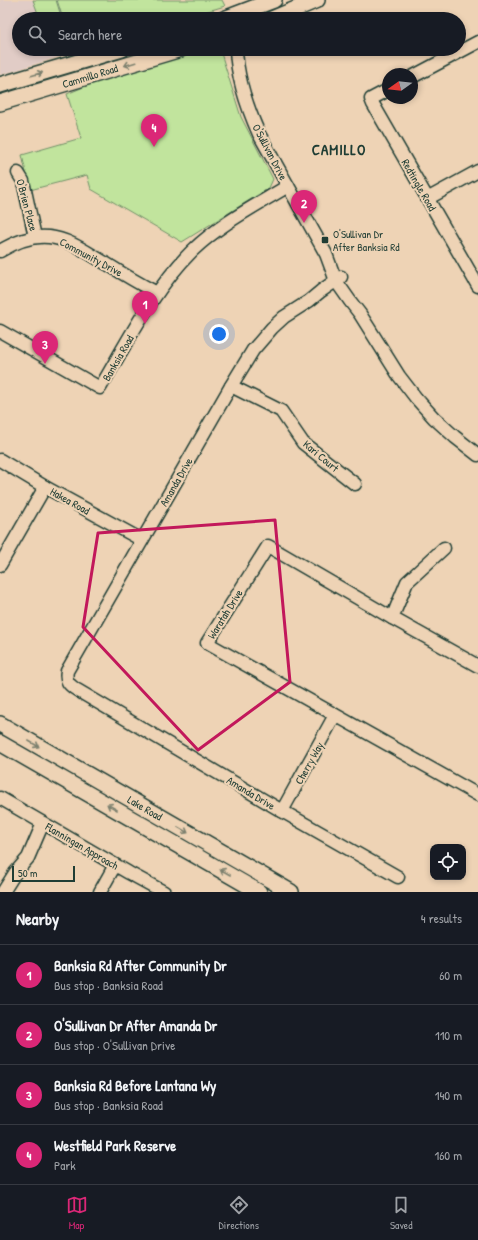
<!DOCTYPE html>
<html lang="en">
<head>
<meta charset="utf-8">
<style>
  body { margin:0; font-family:"Patrick Hand",sans-serif; background:#20242c; color:#f1f3f6 }
  .controls { position:absolute; right:12px; bottom:12px; display:grid; overflow:hidden; border-radius:8px; box-shadow:0 2px 6px #0003 }
  .controls button { width:36px; height:36px; display:grid; place-items:center; padding:0; border:0; border-bottom:1px solid #363941; background:#171b24; color:#f1f3f6; font:20px sans-serif }
  .compass { position:absolute; left:382px; top:68px; width:36px; height:36px; border-radius:50%; background:#171b24; box-shadow:0 2px 6px #0003; rotate:255deg }
  .scale { position:absolute; left:12px; bottom:10px; width:63px; box-sizing:border-box; padding-left:4px; border:2px solid #1f3d34; border-top:0; font-size:11px; line-height:14px; white-space:nowrap; color:#1f3d34; -webkit-text-stroke:3px #eed3b5; paint-order:stroke }
  .you { position:absolute; left:219px; top:334px; width:14px; height:14px; margin:-10px; border:3px solid #fff; border-radius:50%; background:#1a73e8; box-shadow:0 0 0 6px #1a73e833 }
  .badge { display:grid; place-items:center; width:26px; height:26px; border-radius:50%; background:#db2777; color:#fff; font-size:13px; font-weight:700 }
  .pin { position:absolute; translate:-50% -33px; filter:drop-shadow(0 1px 2px #0008) }
  .pin::after { content:''; position:absolute; top:21px; width:14px; height:12px; background:inherit; clip-path:polygon(0 0,100% 0,50% 100%) }
  .list { margin:0; padding:0; list-style:none }
  h2 { display:flex; justify-content:space-between; align-items:center; height:52px; margin:0; padding:0 16px; font-size:17px }
  h2 small { font-size:13px; font-weight:400; color:#9ea1a6 }
  .list li { display:grid; grid-template-columns:26px 1fr auto; gap:12px; align-items:center; box-sizing:border-box; height:60px; padding:0 16px; border-top:1px solid #363941 }
  .list b { display:block; font-size:15px; white-space:nowrap }
  .list p { margin:0; font-size:13px; white-space:nowrap; color:#9ea1a6 }
  .list em { font-size:13px; font-style:normal; color:#9ea1a6 }
  .icon { flex:none; width:22px; height:22px; fill:none; stroke:currentColor; stroke-width:2; stroke-linecap:round; stroke-linejoin:round }
  .map { position:relative; flex:none; width:478px; height:892px; overflow:hidden }
  .search { position:absolute; background:#171b24; box-shadow:0 2px 6px #0003; left:12px; right:12px; top:12px; height:44px; display:flex; align-items:center; gap:10px; box-sizing:border-box; padding:0 14px; border-radius:22px; color:#9ea1a6; font-size:15px }
  .sheet { height:292px; background:#171b24 }
  nav { display:flex; justify-content:space-around; align-items:center; box-sizing:border-box; height:56px; border-top:1px solid #363941; background:#171b24; font-size:11px; color:#9ea1a6 }
  nav a { display:grid; justify-items:center; gap:2px }
  nav .on { color:#db2777 }
  .map>svg:first-child { display:block }
  .built { fill:#e1ccc6 }
  .green { fill:#c1e49d; stroke:#709068 }
  .lines { fill:none; stroke-linecap:round; stroke-linejoin:round }
  .minor-casing { stroke:#1f3d34; stroke-width:15 }
  .major-casing { stroke:#1f3d34; stroke-width:18 }
  .minor { stroke:#eed3b5; stroke-width:12 }
  .major { stroke:#eed3b5; stroke-width:15 }
  .oneway { stroke:#7c806e }
  .marked { fill:none; stroke:#c2185b; stroke-width:3; stroke-linejoin:round }
  .poi-dot { fill:#1f3d34; stroke:#eed3b5; stroke-width:1.5 }
  .labels { text-anchor:middle; stroke-width:4; stroke-linejoin:round; paint-order:stroke }
  .street-label { font-size:11px; fill:#1f3d34; stroke:#eed3b5 }
  .poi-label { font-size:11px; fill:#1f3d34; stroke:#eed3b5; text-anchor:start }
  .district-label { font-size:15px; font-weight:bold; letter-spacing:1px; fill:#1f3d34; stroke:#eed3b5 }
</style>
</head>
<body>
<div class="map">
<svg width="478" height="892" viewBox="0 0 478 892">
  <rect width="100%" height="100%" fill="#eed3b5"/>
  <filter id="ink" filterUnits="userSpaceOnUse"><feTurbulence type="fractalNoise" baseFrequency=".025" numOctaves="2"/><feDisplacementMap in="SourceGraphic" scale="8" xChannelSelector="R" yChannelSelector="G"/><feConvolveMatrix kernelMatrix="1 2 1 2 8 2 1 2 1" color-interpolation-filters="sRGB"/></filter>
  <g filter="url(#ink)">
    <polygon class="built" points="0,0 57,0 63,19 19,19 19,49 73,49 74,52 0,75"/>
    <g class="green">
      <polygon points="33,0 56,0 62,19 40,19"/>
      <polygon points="57,0 222,0 225,6 181,19 63,19"/>
      <polygon points="203,49 220,50 241,117 273,179 269,188 182,242 91,189 87,175 30,190 22,155 81,138 67,94 114,74"/>
    </g>
    <g class="lines">
      <defs>
        <g id="minor">
          <path d="M236 49C237 79 247 107 259 134L326 254 336 281 350 301 360 314 399 376 416 398 434 418 455 437 478 455"/>
          <polyline points="412,77 478,42"/>
          <polyline points="388,90 371,99 373,104 478,286"/>
          <polyline points="18,173 23,181 35,237"/>
          <polyline points="427,199 478,171"/>
          <path d="M0 251C15 242 31 235 49 237 70 239 89 254 107 264 123 274 140 284 157 293"/>
          <path d="M341 277 321 291 309 301 284 317 272 328 253 350 231 386 67 671C65 681 69 685 77 690L282 811 398 877"/>
          <path d="M0 331 100 388C128 341 153 290 192 251 220 224 255 206 288 186"/>
          <polyline points="231,386 281,411 303,443 355,484"/>
          <polyline points="0,460 45,487 142,540"/>
          <polyline points="0,565 45,487"/>
          <polyline points="392,618 407,582 444,548"/>
          <polyline points="478,666 392,618 268,546 207,643 478,795"/>
          <polyline points="0,798 129,873 164,892"/>
          <polyline points="282,811 335,715"/>
          <polyline points="3,892 15,873 28,858 43,823"/>
          <polyline points="100,892 115,865"/>
        </g>
        <g id="major">
          <polyline points="224,19 274,0"/>
          <polyline points="272,19 317,0"/>
          <polyline points="0,85 122,49"/>
          <polyline points="0,103 181,49"/>
          <polyline points="0,724 291,892"/>
          <polyline points="0,743 259,892"/>
        </g>
      </defs>
      <use href="#minor" class="minor-casing"/>
      <use href="#major" class="major-casing"/>
      <use href="#minor" class="minor"/>
      <use href="#major" class="major"/>
    </g>
    <defs><path id="oneway-shaft" d="M-6 0H5M1.5-3L5.5 0L1.5 3" fill="none" stroke-width="1.6" stroke-linecap="round" stroke-linejoin="round"/></defs>
    <g class="oneway">
      <use href="#oneway-shaft" transform="translate(130 64) rotate(163)"/>
      <use href="#oneway-shaft" transform="translate(37 74) rotate(-16)"/>
      <use href="#oneway-shaft" transform="translate(34 744) rotate(30)"/>
      <use href="#oneway-shaft" transform="translate(112 807) rotate(-150)"/>
      <use href="#oneway-shaft" transform="translate(183 830) rotate(30)"/>
      <use href="#oneway-shaft" transform="translate(225 872) rotate(-150)"/>
    </g>
  </g>
  <path class="marked" d="M275 520 290 682 198 750 83 627 98 533Z"/>
  <rect class="poi-dot" x="321" y="236" width="8" height="8" rx="2"/>
  <g class="labels">
    <g class="street-label">
      <text transform="translate(90 76) rotate(-17)" y="4">Cammillo Road</text>
      <text transform="translate(270 152) rotate(62)" y="4">O'Sullivan Drive</text>
      <text transform="translate(419 185) rotate(60)" y="4">Redtingle Road</text>
      <text transform="translate(27 205) rotate(75)" y="4">O'Brien Place</text>
      <text transform="translate(91 257) rotate(28)" y="4">Community Drive</text>
      <text transform="translate(118 358) rotate(-60)" y="4">Banksia Road</text>
      <text transform="translate(321 456) rotate(40)" y="4">Kari Court</text>
      <text transform="translate(176 482) rotate(-60)" y="4">Amanda Drive</text>
      <text transform="translate(70 501) rotate(29)" y="4">Hakea Road</text>
      <text transform="translate(225 614) rotate(-58)" y="4">Waratah Drive</text>
      <text transform="translate(309 763) rotate(-61)" y="4">Cherry Way</text>
      <text transform="translate(251 793) rotate(31)" y="4">Amanda Drive</text>
      <text transform="translate(145 808) rotate(30)" y="4">Lake Road</text>
      <text transform="translate(82 846) rotate(30)" y="4">Flanningan Approach</text>
    </g>
    <g class="poi-label">
      <text x="333" y="238">O'Sullivan Dr<tspan x="333" dy="13">After Banksia Rd</tspan></text>
    </g>
    <g class="district-label">
      <text x="339" y="155">CAMILLO</text>
    </g>
  </g>
</svg>
<div class="controls">
<button><svg class="icon" aria-label="locate" viewBox="0 0 24 24"><circle cx="12" cy="12" r="6"/><path d="M12 2v4M12 18v4M2 12h4M18 12h4"/></svg></button>
</div>
<svg class="compass" viewBox="-18 -18 36 36"><path d="M0-13l5 13h-10z" fill="#e53935"/><path d="M0 13l5-13h-10z" fill="#9ea1a6"/></svg>
<div class="scale">50 m</div>
<div class="you"></div>
<div class="pin badge" style="left:145px;top:324px">1</div>
<div class="pin badge" style="left:304px;top:223px">2</div>
<div class="pin badge" style="left:45px;top:364px">3</div>
<div class="pin badge" style="left:154px;top:147px">4</div>
<div class="search"><svg class="icon" aria-label="search" viewBox="0 0 24 24"><circle cx="10" cy="10" r="6"/><path d="M15 15l6 6"/></svg>Search here</div>
</div>
<section class="sheet">
<h2>Nearby<small>4 results</small></h2>
<ul class="list">
<li><span class="badge">1</span><div><b>Banksia Rd After Community Dr</b><p>Bus stop · Banksia Road</p></div><em>60 m</em></li>
<li><span class="badge">2</span><div><b>O'Sullivan Dr After Amanda Dr</b><p>Bus stop · O'Sullivan Drive</p></div><em>110 m</em></li>
<li><span class="badge">3</span><div><b>Banksia Rd Before Lantana Wy</b><p>Bus stop · Banksia Road</p></div><em>140 m</em></li>
<li><span class="badge">4</span><div><b>Westfield Park Reserve</b><p>Park</p></div><em>160 m</em></li>
</ul>
</section>
<nav>
<a class="on"><svg class="icon" aria-label="map" viewBox="0 0 24 24"><path d="M3 6l6-2 6 2 6-2v14l-6 2-6-2-6 2zM9 4v14M15 6v14"/></svg>Map</a>
<a><svg class="icon" aria-label="directions" viewBox="0 0 24 24"><path d="M12 3l9 9-9 9-9-9zM9 14v-3h6M13 9l2 2-2 2"/></svg>Directions</a>
<a><svg class="icon" aria-label="saved" viewBox="0 0 24 24"><path d="M7 4h10v16l-5-4-5 4z"/></svg>Saved</a>
</nav>
</body>
</html>
